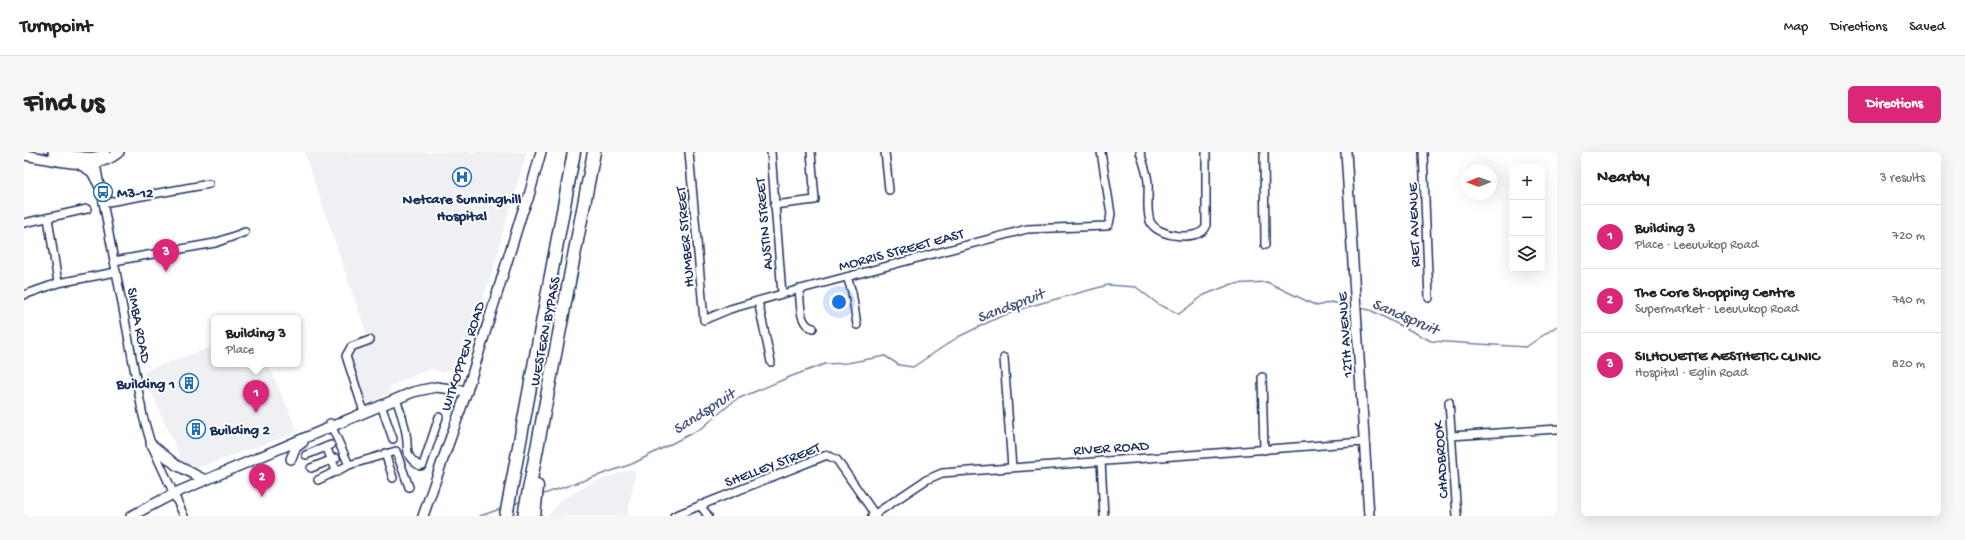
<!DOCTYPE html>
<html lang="en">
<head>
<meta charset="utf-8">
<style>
  body { margin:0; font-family:"Gochi Hand",sans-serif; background:#f6f6f6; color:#222 }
  .controls { position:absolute; right:12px; top:12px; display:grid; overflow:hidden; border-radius:6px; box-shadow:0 4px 16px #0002 }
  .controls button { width:36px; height:36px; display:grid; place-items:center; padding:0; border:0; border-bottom:1px solid #e0e0e0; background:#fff; color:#222; font:20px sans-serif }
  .compass { position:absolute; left:1437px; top:12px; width:36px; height:36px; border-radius:50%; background:#fff; box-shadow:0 4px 16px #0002; rotate:269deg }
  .you { position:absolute; left:815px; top:150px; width:14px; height:14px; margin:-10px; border:3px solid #fff; border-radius:50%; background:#1a73e8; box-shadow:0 0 0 6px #1a73e833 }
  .badge { display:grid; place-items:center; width:26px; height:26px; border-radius:50%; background:#db2777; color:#fff; font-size:13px; font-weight:700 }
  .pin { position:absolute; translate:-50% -33px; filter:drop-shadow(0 1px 2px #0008) }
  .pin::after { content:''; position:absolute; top:21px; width:14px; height:12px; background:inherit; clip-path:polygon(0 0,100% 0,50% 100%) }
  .popup { position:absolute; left:187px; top:163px; width:90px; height:52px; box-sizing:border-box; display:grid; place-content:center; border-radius:6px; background:#fff; filter:drop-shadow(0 1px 3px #0005); font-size:13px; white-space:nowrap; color:#767676 }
  .popup b { font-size:15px; color:#222 }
  .popup::after { content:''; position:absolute; left:50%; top:100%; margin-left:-8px; border:8px solid transparent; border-top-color:#fff }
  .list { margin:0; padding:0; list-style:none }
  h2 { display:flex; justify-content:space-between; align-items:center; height:52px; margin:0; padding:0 16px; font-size:17px }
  h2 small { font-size:13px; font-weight:400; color:#767676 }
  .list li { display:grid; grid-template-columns:26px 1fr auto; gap:12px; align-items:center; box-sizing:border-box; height:64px; padding:0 16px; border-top:1px solid #e0e0e0 }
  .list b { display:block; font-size:15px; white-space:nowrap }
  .list p { margin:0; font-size:13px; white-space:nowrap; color:#767676 }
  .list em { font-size:13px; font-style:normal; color:#767676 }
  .icon { flex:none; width:22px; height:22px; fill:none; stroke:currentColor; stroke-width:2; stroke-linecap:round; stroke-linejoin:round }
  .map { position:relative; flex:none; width:1533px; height:364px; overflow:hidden; border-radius:6px }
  header { display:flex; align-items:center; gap:24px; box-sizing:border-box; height:56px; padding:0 20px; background:#fff; border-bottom:1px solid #e0e0e0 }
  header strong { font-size:19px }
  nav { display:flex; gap:22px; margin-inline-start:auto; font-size:14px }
  .intro { display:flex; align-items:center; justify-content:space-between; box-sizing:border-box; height:96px; padding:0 24px }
  h1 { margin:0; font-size:28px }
  .button { padding:10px 18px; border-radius:6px; background:#db2777; color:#fff; font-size:14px; font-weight:700 }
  main { display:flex; gap:24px; padding:0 24px }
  aside { flex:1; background:#fff; border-radius:6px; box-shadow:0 4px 16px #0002 }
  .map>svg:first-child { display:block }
  .built { fill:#eff0f4 }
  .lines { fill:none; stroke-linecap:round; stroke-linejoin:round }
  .stream { stroke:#77839f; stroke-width:1.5 }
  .street-casing { stroke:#1b2f5e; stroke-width:10 }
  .secondary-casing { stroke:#1b2f5e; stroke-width:12 }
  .highway-casing { stroke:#1b2f5e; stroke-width:15 }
  .street { stroke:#fff; stroke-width:7 }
  .secondary { stroke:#fff; stroke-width:9 }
  .highway { stroke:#fff; stroke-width:12 }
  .labels { text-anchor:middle; stroke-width:4; stroke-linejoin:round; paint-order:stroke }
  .poi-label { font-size:15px; font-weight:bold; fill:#1b2f5e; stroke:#fff; text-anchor:start }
  .street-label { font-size:15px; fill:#1b2f5e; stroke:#fff }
  .water-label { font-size:16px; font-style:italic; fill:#49597e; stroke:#fff }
</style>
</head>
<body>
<header>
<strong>Turnpoint</strong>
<nav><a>Map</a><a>Directions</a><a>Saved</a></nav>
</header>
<div class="intro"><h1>Find us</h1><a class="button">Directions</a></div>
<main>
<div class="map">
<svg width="1533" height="364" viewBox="0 0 1533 364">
  <rect width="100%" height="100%" fill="#fff"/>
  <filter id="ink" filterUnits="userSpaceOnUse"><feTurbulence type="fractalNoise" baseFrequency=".025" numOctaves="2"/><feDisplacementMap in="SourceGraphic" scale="8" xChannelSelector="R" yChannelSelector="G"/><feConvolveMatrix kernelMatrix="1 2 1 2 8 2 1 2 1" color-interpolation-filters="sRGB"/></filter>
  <g filter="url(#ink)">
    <g class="built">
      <polygon points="280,0 503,0 478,83 475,95 476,96 438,211 419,221 407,217 379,228 365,235 366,240 349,250 344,250 339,247 325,204 332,196 345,191 343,183"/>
      <polygon points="190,194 190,212 244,212 274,280 163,320 118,220"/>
      <polygon points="607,317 612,321 603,364 524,364 537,348 567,331"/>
    </g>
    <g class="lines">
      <g class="stream">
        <polyline points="1335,156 1346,158 1407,189 1502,195 1533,174"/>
        <polyline points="517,343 608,312 678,276 711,248 768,224 801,212 823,211 861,204 875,213 889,215 934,185 973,166 1003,155 1084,133 1112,135 1134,152 1155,162 1180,143 1208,132 1243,130 1293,154 1307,150 1329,155"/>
        <polyline points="488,353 498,349"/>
        <polyline points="456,364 479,356"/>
      </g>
      <defs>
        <g id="street">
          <polyline points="665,0 680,168 706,157 758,142 1003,77 1082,74 1085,72 1087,62 1077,0"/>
          <polyline points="747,0 758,142"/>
          <polyline points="861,0 865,38"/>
          <path d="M1116 0C1119 10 1123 20 1124 30 1125 42 1122 58 1126 69 1132 85 1174 90 1182 75V0"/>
          <polyline points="1240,0 1241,93"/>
          <polyline points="1399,0 1405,146"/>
          <polyline points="71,7 119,264 127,292 160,364"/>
          <polyline points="79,51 185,32"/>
          <polyline points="750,53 791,48 787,0"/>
          <polyline points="24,66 34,131"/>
          <polyline points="0,71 63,57"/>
          <polyline points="90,109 191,91 221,80"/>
          <polyline points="823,125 828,140 833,173"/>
          <path d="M775 137C777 149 774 173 789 176"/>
          <polyline points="0,143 34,131 92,120"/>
          <polyline points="734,149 747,210"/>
          <polyline points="980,206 988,316"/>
          <polyline points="1238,225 1240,298"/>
          <path d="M372 247C376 258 380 269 382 281 385 296 379 304 396 314L399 313 415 265"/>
          <polyline points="1425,250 1433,364"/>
          <polyline points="357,253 369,287"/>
          <polyline points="340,260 322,204 327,195 346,188"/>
          <polyline points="306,271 325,313 372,299 385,335"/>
          <polyline points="1427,284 1533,277"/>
          <polyline points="302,295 313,320"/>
          <polyline points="361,301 369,326"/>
          <polyline points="282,303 307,293"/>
          <polyline points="1077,309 1080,364"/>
          <polyline points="287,316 312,306"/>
          <polyline points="294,328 325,313"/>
          <polyline points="676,353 684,364"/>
          <polyline points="650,364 803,303 813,308 852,364"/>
          <polyline points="848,364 902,328 918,321 1340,290"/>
        </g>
        <g id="secondary">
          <path d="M29 0C45 3 65 9 81 2"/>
          <polyline points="1322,0 1345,364"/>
          <path d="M0 3C29 7 70 22 95 0"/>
          <polyline points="55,12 68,20 76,35"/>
          <polyline points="127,292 152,313 181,328"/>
          <polyline points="267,307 272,295 279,290"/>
          <polyline points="107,364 151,341 389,240 412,235 443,239"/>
          <polyline points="399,364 443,239 498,61 504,47 517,0"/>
        </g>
        <g id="highway">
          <polyline points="482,364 550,0"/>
          <polyline points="500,364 570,0"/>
          <polyline points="510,364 513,334"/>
        </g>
      </defs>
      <use href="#street" class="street-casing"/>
      <use href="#secondary" class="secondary-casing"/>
      <use href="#highway" class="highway-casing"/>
      <use href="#street" class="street"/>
      <use href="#secondary" class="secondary"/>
      <use href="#highway" class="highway"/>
    </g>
  </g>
  <defs>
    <symbol id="hospital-ring" viewBox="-11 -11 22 22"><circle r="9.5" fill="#fff" stroke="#1f6fb2" stroke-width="1.5"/><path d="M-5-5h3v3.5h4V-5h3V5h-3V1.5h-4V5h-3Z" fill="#1f6fb2"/></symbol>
    <symbol id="bus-ring" viewBox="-11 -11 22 22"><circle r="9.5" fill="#fff" stroke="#1f6fb2" stroke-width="1.5"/><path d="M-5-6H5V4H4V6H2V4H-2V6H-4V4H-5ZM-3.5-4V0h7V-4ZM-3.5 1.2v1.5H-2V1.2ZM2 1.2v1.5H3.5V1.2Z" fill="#1f6fb2"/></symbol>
    <symbol id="building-ring" viewBox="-11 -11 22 22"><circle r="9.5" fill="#fff" stroke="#1f6fb2" stroke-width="1.5"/><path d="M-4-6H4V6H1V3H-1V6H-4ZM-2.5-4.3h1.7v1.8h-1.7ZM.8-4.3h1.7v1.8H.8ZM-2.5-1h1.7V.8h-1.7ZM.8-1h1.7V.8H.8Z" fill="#1f6fb2"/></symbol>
  </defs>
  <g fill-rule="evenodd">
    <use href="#hospital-ring" x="427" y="14" width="22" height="22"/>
    <use href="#bus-ring" x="68" y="29" width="22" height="22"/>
    <use href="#building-ring" x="154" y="220" width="22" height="22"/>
    <use href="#building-ring" x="161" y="266" width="22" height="22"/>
  </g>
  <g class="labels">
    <g class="poi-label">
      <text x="93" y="45">M3-12</text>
      <text x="438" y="51" text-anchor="middle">Netcare Sunninghill<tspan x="438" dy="17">Hospital</tspan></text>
      <text x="151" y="236" text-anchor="end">Building 1</text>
      <text x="186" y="282">Building 2</text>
    </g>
    <g class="street-label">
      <text transform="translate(739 72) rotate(-95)" y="5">AUSTIN STREET</text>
      <text transform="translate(1389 73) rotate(-92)" y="5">RIET AVENUE</text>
      <text transform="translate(660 85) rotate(-95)" y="5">HUMBER STREET</text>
      <text transform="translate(877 97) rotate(-15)" y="5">MORRIS STREET EAST</text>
      <text transform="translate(116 173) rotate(79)" y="5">SIMBA ROAD</text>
      <text transform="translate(520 179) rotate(-79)" y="5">WESTERN BYPASS</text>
      <text transform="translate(1320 183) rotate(-94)" y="5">12TH AVENUE</text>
      <text transform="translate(438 204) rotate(-72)" y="5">WITKOPPEN ROAD</text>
      <text transform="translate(1087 295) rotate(-4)" y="5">RIVER ROAD</text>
      <text transform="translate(1416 308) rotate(-94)" y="5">CHADBROOK</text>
      <text transform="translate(748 312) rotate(-21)" y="5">SHELLEY STREET</text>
    </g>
    <g class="water-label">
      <text transform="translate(986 152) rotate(-21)" y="6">Sandspruit</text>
      <text transform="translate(1382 163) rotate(23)" y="6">Sandspruit</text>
      <text transform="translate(679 258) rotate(-33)" y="6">Sandspruit</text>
    </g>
  </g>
</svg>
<div class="controls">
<button>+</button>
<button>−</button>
<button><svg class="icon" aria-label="layers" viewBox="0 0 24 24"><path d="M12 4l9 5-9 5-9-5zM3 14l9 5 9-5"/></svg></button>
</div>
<svg class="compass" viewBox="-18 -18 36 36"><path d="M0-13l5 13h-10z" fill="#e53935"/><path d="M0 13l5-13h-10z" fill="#767676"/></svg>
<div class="you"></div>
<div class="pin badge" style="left:232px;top:261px">1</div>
<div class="popup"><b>Building 3</b>Place</div>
<div class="pin badge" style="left:238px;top:345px">2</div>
<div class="pin badge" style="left:142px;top:120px">3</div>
</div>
<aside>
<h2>Nearby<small>3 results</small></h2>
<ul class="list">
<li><span class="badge">1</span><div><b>Building 3</b><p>Place · Leeuwkop Road</p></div><em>720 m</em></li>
<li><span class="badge">2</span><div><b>The Core Shopping Centre</b><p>Supermarket · Leeuwkop Road</p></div><em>740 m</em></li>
<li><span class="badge">3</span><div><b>SILHOUETTE AESTHETIC CLINIC</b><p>Hospital · Eglin Road</p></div><em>820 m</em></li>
</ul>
</aside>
</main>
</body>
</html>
